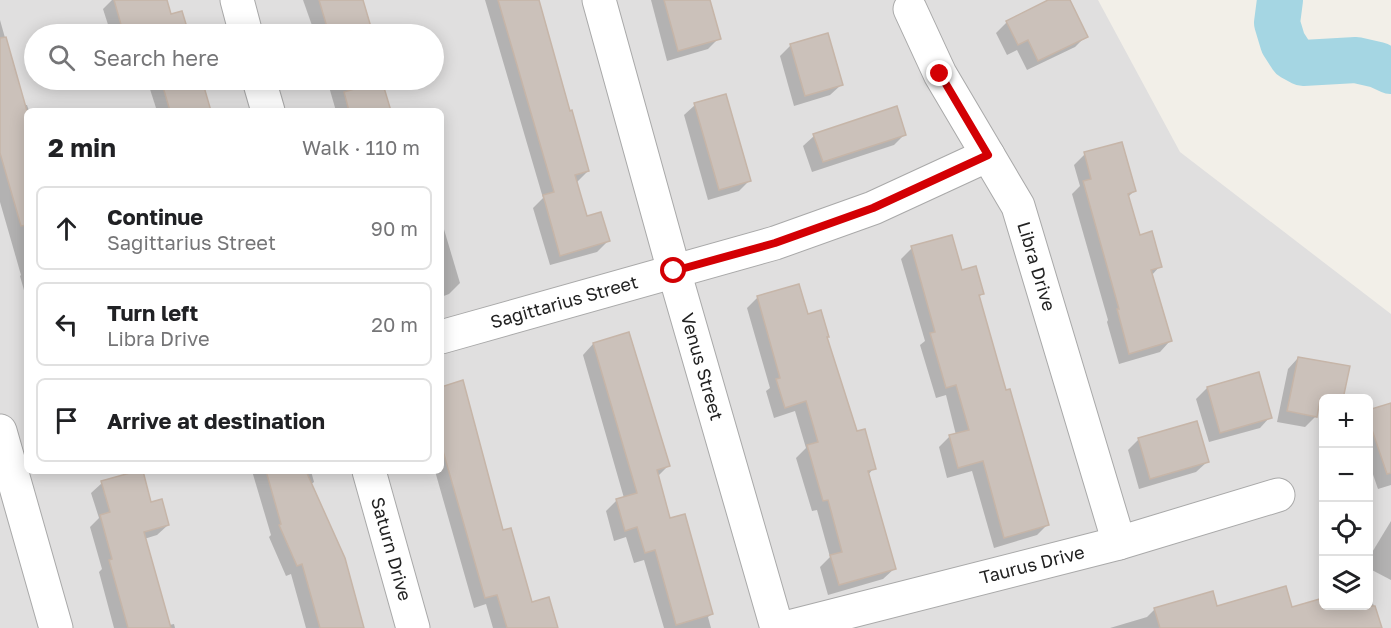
<!DOCTYPE html>
<html lang="en">
<head>
<meta charset="utf-8">
<style>
  body { margin:0; font-family:"Golos Text",sans-serif; background:#f6f6f6; color:#202124 }
  .controls { position:absolute; right:18px; bottom:18px; display:grid; overflow:hidden; border-radius:9px; box-shadow:0 3px 15px #0003 }
  .controls button { width:54px; height:54px; display:grid; place-items:center; padding:0; border:0; border-bottom:2px solid #e0e0e0; background:#fff; color:#202124; font:30px sans-serif }
  .stop { position:absolute; width:18px; height:18px; margin:-14px; border:4px solid #d30004; border-radius:50%; background:#fff }
  .stop.end { background:#d30004; border-color:#fff; box-shadow:0 2px 6px #0008 }
  .list { margin:0; padding:0; list-style:none }
  h2 { display:flex; justify-content:space-between; align-items:center; height:78px; margin:0; padding:0 24px; font-size:26px }
  h2 small { font-size:20px; font-weight:400; color:#757577 }
  .list li { display:grid; grid-template-columns:39px 1fr auto; gap:18px; align-items:center; box-sizing:border-box; height:84px; margin:0 12px 12px; padding:0 12px; border:2px solid #e0e0e0; border-radius:9px }
  .list b { display:block; font-size:22px; white-space:nowrap }
  .list p { margin:0; font-size:20px; white-space:nowrap; color:#757577 }
  .list em { font-size:20px; font-style:normal; color:#757577 }
  .icon { flex:none; width:33px; height:33px; fill:none; stroke:currentColor; stroke-width:2; stroke-linecap:round; stroke-linejoin:round }
  .map { position:relative; flex:none; width:1391px; height:628px; overflow:hidden }
  .search { position:absolute; background:#fff; box-shadow:0 3px 15px #0003; left:24px; top:24px; width:420px; height:66px; display:flex; align-items:center; gap:15px; box-sizing:border-box; padding:0 21px; border-radius:33px; color:#757577; font-size:22px }
  .panel { position:absolute; background:#fff; box-shadow:0 3px 15px #0003; left:24px; top:108px; width:420px; height:366px; border-radius:9px }
  .map>svg:first-child { display:block }
  .residential { fill:#e0dfdf; fill-rule:evenodd }
  .shadow { fill:#0003 }
  .lines { fill:none; stroke-linecap:round; stroke-linejoin:round }
  .river { stroke:#a5d6e3; stroke-width:46 }
  .building { fill:#cbc1ba; stroke:#c6b5a8; stroke-width:1.5 }
  .minor-casing { stroke:#a9a9a9; stroke-width:35 }
  .minor { stroke:#fff; stroke-width:33 }
  .route { stroke:#d30004; stroke-width:8 }
  .labels { text-anchor:middle; stroke-width:5; stroke-linejoin:round; paint-order:stroke }
  .street-label { font-size:18px; fill:#222; stroke:#fff }
</style>
</head>
<body>
<div class="map">
<svg width="1391" height="628" viewBox="0 0 1391 628">
  <rect width="100%" height="100%" fill="#f2efe8"/>
  <path class="residential" d="M0 0H1098L1180 152 1391 314V628H0ZM34 34H434V80H34ZM27 111H441V471H27ZM1324 398H1368V606H1324Z"/>
  <g class="shadow">
    <polygon points="112,0 165,0 170,16 181,12 187,34 111,34 103,9"/>
    <polygon points="303,0 361,0 371,34 315,34"/>
    <polygon points="485,0 538,0 569,113 588,171 577,182 586,218 608,241 597,252 550,265 533,208 543,198"/>
    <polygon points="651,0 708,0 719,38 708,49 667,61"/>
    <polygon points="1052,0 1068,0 1086,36 1075,47 1027,70 1017,50 1007,55 996,33 1007,22"/>
    <polygon points="0,20 24,105 27,105 29,111 27,111 27,301 20,276 21,275 0,202"/>
    <polygon points="791,45 841,85 830,95 794,106 780,56"/>
    <polygon points="147,80 201,80 210,111 157,111"/>
    <polygon points="327,80 380,80 389,111 336,111"/>
    <polygon points="695,105 750,180 739,191 708,200 684,115"/>
    <polygon points="905,134 894,145 812,172 803,146 814,136"/>
    <polygon points="1085,154 1134,191 1127,198 1139,237 1160,266 1152,275 1170,341 1160,352 1119,364 1107,322 1108,320 1072,194 1080,186 1074,165"/>
    <polygon points="441,226 443,226 460,283 449,294 441,297"/>
    <polygon points="912,248 961,272 982,294 978,298 1005,392 1047,525 1037,535 994,548 972,471 947,478 939,447 949,437 956,435 946,395 936,398 920,345 925,341 901,259"/>
    <polygon points="758,297 807,316 826,338 856,433 874,468 867,476 894,569 883,579 828,595 820,567 830,557 817,510 812,511 796,458 806,448 795,411 774,418 766,391 770,388 747,308"/>
    <polygon points="593,344 668,466 657,477 669,520 712,614 708,617 711,628 664,628 644,560 634,563 626,537 614,541 606,511 616,501 624,498 583,355"/>
    <polygon points="1298,358 1324,398 1324,410 1317,408 1316,416 1305,427 1277,422 1288,369"/>
    <polygon points="1258,374 1270,417 1260,428 1209,442 1196,399 1207,388"/>
    <polygon points="441,388 531,604 557,628 493,628 486,604 474,608 435,471 441,471"/>
    <polygon points="1391,405 1391,485 1378,489 1368,460 1368,412"/>
    <polygon points="1139,439 1207,462 1196,472 1139,489 1128,450"/>
    <polygon points="252,471 311,471 314,482 310,485 361,628 306,628 291,574 286,576 269,537 271,535"/>
    <polygon points="102,483 150,504 168,525 157,535 144,539 169,625 174,624 175,628 114,628 99,572 102,569 90,527 99,518 91,493"/>
    <polygon points="1391,521 1391,580 1368,568 1368,559"/>
    <polygon points="1368,587 1380,626 1378,628 1110,628 1147,617 1155,609 1291,609 1324,600 1324,606 1368,606"/>
  </g>
  <g class="lines">
    <polyline class="river" points="1280,0 1277,23 1283,43 1292,57 1303,63 1356,60 1378,65 1391,71"/>
  </g>
  <g class="building">
    <polygon points="114,0 167,0 171,14 182,11 189,34 120,34 120,29 122,28"/>
    <polygon points="319,0 363,0 373,34 329,34"/>
    <polygon points="498,0 539,0 570,111 572,110 589,171 575,175 587,216 601,212 610,241 560,256 543,195 554,192"/>
    <polygon points="664,0 710,0 721,39 678,51"/>
    <polygon points="1048,0 1070,0 1088,37 1038,61 1028,40 1018,45 1006,21"/>
    <polygon points="828,33 843,85 805,96 790,44"/>
    <polygon points="6,37 27,111 27,225 21,226 0,153 0,38"/>
    <polygon points="161,80 202,80 211,111 170,111"/>
    <polygon points="382,81 391,111 349,111 344,92"/>
    <polygon points="726,94 751,181 719,190 694,103"/>
    <polygon points="897,106 906,135 823,162 813,134"/>
    <polygon points="1122,142 1136,191 1128,194 1140,235 1152,231 1162,267 1151,270 1172,341 1129,354 1117,309 1119,309 1083,181 1091,179 1084,152"/>
    <polygon points="952,235 962,270 976,266 984,294 979,295 1006,390 1010,389 1049,525 1004,538 983,461 958,468 949,435 969,430 956,385 946,388 930,333 935,332 911,246"/>
    <polygon points="799,284 808,314 821,310 829,337 827,337 857,431 865,429 876,469 868,471 896,569 839,585 830,555 842,552 828,500 823,501 807,445 818,442 806,401 785,408 776,379 780,378 757,296"/>
    <polygon points="629,332 670,466 657,470 670,518 685,514 713,614 676,625 655,550 645,553 637,527 625,531 616,499 637,493 593,343"/>
    <polygon points="1298,357 1350,366 1343,399 1320,399 1317,417 1287,411"/>
    <polygon points="1259,372 1272,418 1220,433 1207,387"/>
    <polygon points="463,380 503,530 511,528 532,602 549,597 558,628 507,628 497,595 485,598 441,444 441,387"/>
    <polygon points="1391,403 1391,473 1387,474 1368,418 1368,410"/>
    <polygon points="1197,421 1209,462 1150,479 1138,438"/>
    <polygon points="137,471 143,471 151,502 162,499 169,525 144,532 171,628 128,628 109,560 112,559 100,515 110,512 101,481"/>
    <polygon points="266,471 306,471 345,558 364,628 320,628 302,564 297,566 279,525 281,524"/>
    <polygon points="1286,586 1292,607 1323,598 1323,606 1375,606 1382,628 1160,628 1154,608 1213,591 1217,606"/>
  </g>
  <g class="lines">
    <defs>
      <g id="minor">
        <polyline points="237,0 246,34"/>
        <path id="s1" d="M599 0 674 271 777 628"/>
        <path id="s2" d="M910 9 940 74 1018 206 1119 543"/>
        <polyline points="259,80 268,111"/>
        <path id="s3" d="M441 337 775 243 873 208 988 155"/>
        <polyline points="0,431 56,628"/>
        <path id="s4" d="M369 471 413 628"/>
        <path id="s5" d="M785 628 1119 543 1278 495"/>
      </g>
    </defs>
    <use href="#minor" class="minor-casing"/>
    <use href="#minor" class="minor"/>
  </g>
  <g class="lines">
    <polyline class="route" points="674,271 775,243 873,208 988,155 940,74"/>
  </g>
  <g class="labels">
    <g class="street-label">
      <text dy="6" stroke="none"><textPath href="#s2" startOffset="288">Libra Drive</textPath></text>
      <text dy="6" stroke="none"><textPath href="#s3" startOffset="128">Sagittarius Street</textPath></text>
      <text dy="6" stroke="none"><textPath href="#s1" startOffset="381">Venus Street</textPath></text>
      <text dy="6" stroke="none"><textPath href="#s4" startOffset="81">Saturn Drive</textPath></text>
      <text dy="6" stroke="none"><textPath href="#s5" startOffset="255">Taurus Drive</textPath></text>
    </g>
  </g>
</svg>
<div class="controls">
<button>+</button>
<button>−</button>
<button><svg class="icon" aria-label="locate" viewBox="0 0 24 24"><circle cx="12" cy="12" r="6"/><path d="M12 2v4M12 18v4M2 12h4M18 12h4"/></svg></button>
<button><svg class="icon" aria-label="layers" viewBox="0 0 24 24"><path d="M12 4l9 5-9 5-9-5zM3 14l9 5 9-5"/></svg></button>
</div>
<div class="stop" style="left:674px;top:271px"></div>
<div class="stop end" style="left:940px;top:74px"></div>
<div class="search"><svg class="icon" aria-label="search" viewBox="0 0 24 24"><circle cx="10" cy="10" r="6"/><path d="M15 15l6 6"/></svg>Search here</div>
<section class="panel">
<h2>2 min<small>Walk · 110 m</small></h2>
<ul class="list">
<li><svg class="icon" aria-label="ahead" viewBox="0 0 24 24"><path d="M12 20V5M6 11l6-6 6 6"/></svg><div><b>Continue</b><p>Sagittarius Street</p></div><em>90 m</em></li>
<li><svg class="icon" aria-label="left" viewBox="0 0 24 24"><path d="M17 20v-9H6M10 6l-5 5 5 5"/></svg><div><b>Turn left</b><p>Libra Drive</p></div><em>20 m</em></li>
<li><svg class="icon" aria-label="arrive" viewBox="0 0 24 24"><path d="M6 21V4h12l-3 4 3 4H6"/></svg><div><b>Arrive at destination</b></div></li>
</ul>
</section>
</div>
</body>
</html>
